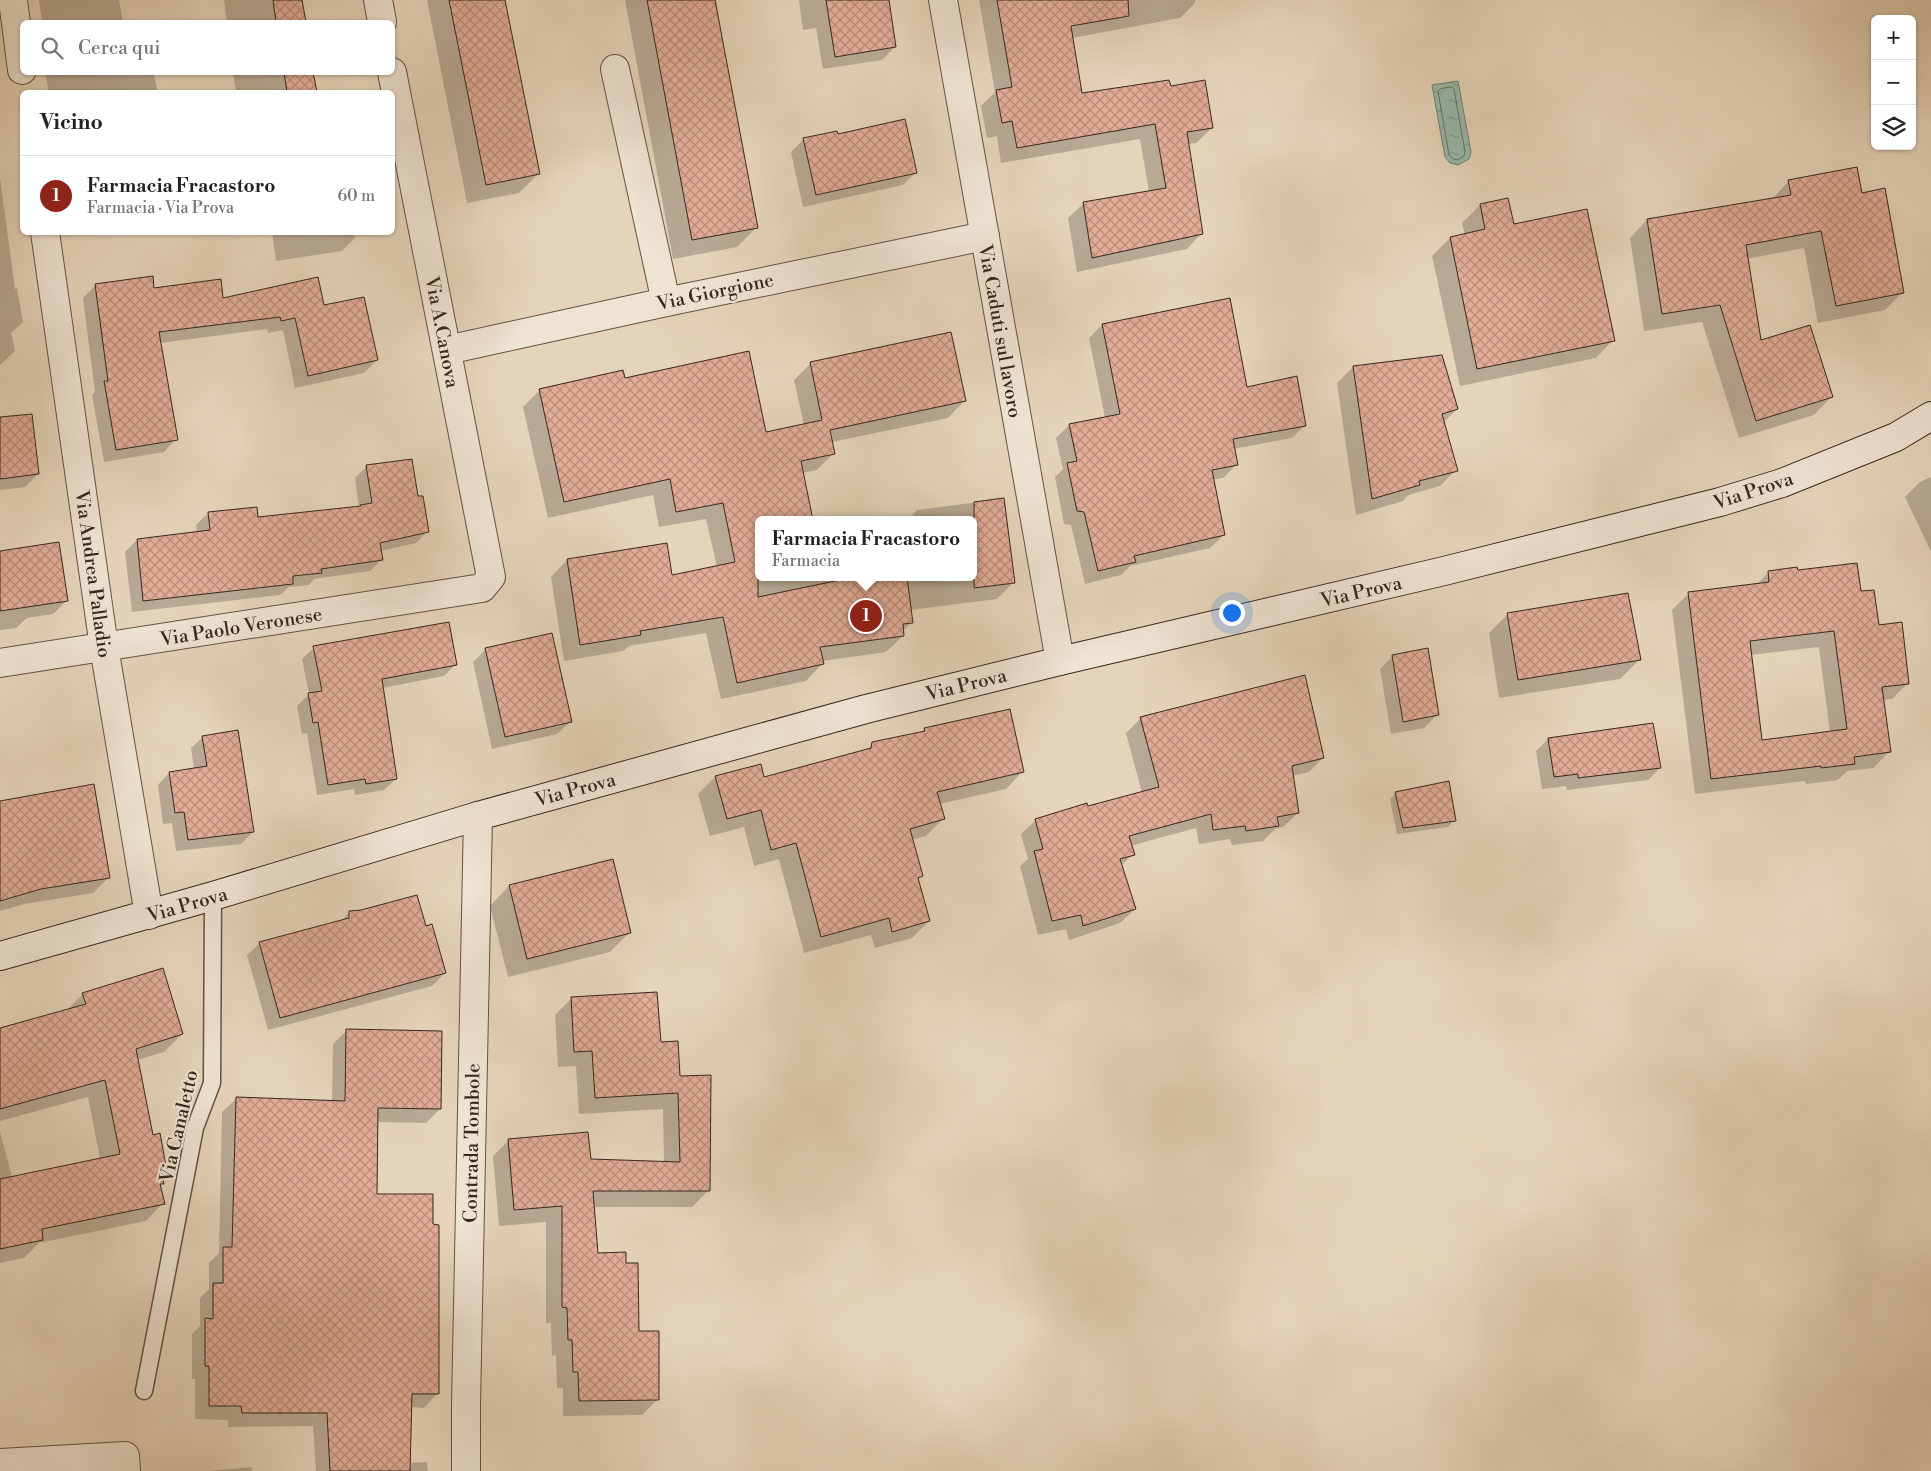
<!DOCTYPE html>
<html lang="it">
<head>
<meta charset="utf-8">
<style>
  body { margin:0; font-family:"Libre Bodoni",serif; background:#f2f2f2; color:#222 }
  .controls { position:absolute; right:15px; top:15px; display:grid; overflow:hidden; border-radius:8px; box-shadow:0 1px 4px #0004 }
  .controls button { width:45px; height:45px; display:grid; place-items:center; padding:0; border:0; border-bottom:1px solid #e0e0e0; background:#fff; color:#222; font:25px sans-serif }
  .you { position:absolute; left:1231px; top:612px; width:18px; height:18px; margin:-12px; border:4px solid #fff; border-radius:50%; background:#1a73e8; box-shadow:0 0 0 8px #1a73e833 }
  .badge { display:grid; place-items:center; width:32px; height:32px; border-radius:50%; background:#8f2418; color:#fff; font-size:16px; font-weight:700 }
  .pin { position:absolute; translate:-50% -50%; border:2px solid #fff; box-shadow:0 1px 5px #0006 }
  .popup { position:absolute; left:755px; top:516px; width:222px; height:65px; box-sizing:border-box; display:grid; place-content:center; border-radius:8px; background:#fff; filter:drop-shadow(0 1px 4px #0005); font-size:16px; white-space:nowrap; color:#767676 }
  .popup b { font-size:19px; color:#222 }
  .popup::after { content:''; position:absolute; left:50%; top:100%; margin-left:-10px; border:10px solid transparent; border-top-color:#fff }
  .list { margin:0; padding:0; list-style:none }
  h2 { display:flex; justify-content:space-between; align-items:center; height:65px; margin:0; padding:0 20px; font-size:21px }
  h2 small { font-size:16px; font-weight:400; color:#767676 }
  .list li { display:grid; grid-template-columns:32px 1fr auto; gap:15px; align-items:center; box-sizing:border-box; height:80px; padding:0 20px; border-top:1px solid #e0e0e0 }
  .list b { display:block; font-size:19px; white-space:nowrap }
  .list p { margin:0; font-size:16px; white-space:nowrap; color:#767676 }
  .list em { font-size:16px; font-style:normal; color:#767676 }
  .icon { flex:none; width:28px; height:28px; fill:none; stroke:currentColor; stroke-width:2; stroke-linecap:round; stroke-linejoin:round }
  .map { position:relative; flex:none; width:1931px; height:1471px; overflow:hidden }
  .search { position:absolute; background:#fff; box-shadow:0 1px 4px #0004; left:20px; top:20px; width:375px; height:55px; display:flex; align-items:center; gap:12px; box-sizing:border-box; padding:0 18px; border-radius:8px; color:#767676; font-size:19px }
  .panel { position:absolute; background:#fff; box-shadow:0 1px 4px #0004; left:20px; top:90px; width:375px; height:145px; border-radius:8px }
  .map>svg:first-child { display:block }
  .water { fill:url(#water-ripples); stroke:#717f72 }
  .shadow { fill:#0003; fill-rule:evenodd }
  .lines { fill:none; stroke-linecap:round; stroke-linejoin:round }
  .shore { stroke:#677064; stroke-width:1 }
  .building { fill:url(#building-cross-hatch); stroke:#37271f; fill-rule:evenodd }
  .lane-casing { stroke:#635246; stroke-width:19 }
  .street-casing { stroke:#635246; stroke-width:30 }
  .secondary-casing { stroke:#37271f; stroke-width:30 }
  .lane { stroke:#efe3d2; stroke-width:16 }
  .street { stroke:#efe3d2; stroke-width:28 }
  .secondary { stroke:#efe3d2; stroke-width:28 }
  .labels { text-anchor:middle; stroke-width:4.5; stroke-linejoin:round; paint-order:stroke }
  .street-label { font-size:19px; fill:#37271f; stroke:#efe3d2 }
</style>
</head>
<body>
<div class="map">
<svg width="1931" height="1471" viewBox="0 0 1931 1471">
  <defs>
    <pattern id="water-ripples" width="26" height="14" patternUnits="userSpaceOnUse" patternTransform="scale(1.25)"><rect width="26" height="14" fill="#97b9a9"/><path d="M2 4q2-2 4 0t4 0M15 11q2-2 4 0t4 0" fill="none" stroke="#7c9689"/></pattern>
    <pattern id="building-cross-hatch" width="8" height="8" patternUnits="userSpaceOnUse" patternTransform="scale(1.25)"><rect width="8" height="8" fill="#e2ac97"/><path d="M0 0l8 8M0 8l8-8" fill="none" stroke="#b88c7b"/></pattern>
  </defs>
  <rect width="100%" height="100%" fill="#e6d4ba"/>
  <filter id="stains"><feTurbulence type="fractalNoise" baseFrequency=".004" numOctaves="4"/><feColorMatrix values="0 0 0 0 .2 0 0 0 0 .09 0 0 0 0 .02 0 0 0 .5 -.17"/></filter>
  <radialGradient id="worn" r=".72"><stop offset=".6" stop-color="#630" stop-opacity="0"/><stop offset="1" stop-color="#630" stop-opacity=".3"/></radialGradient>
  <polygon class="water" points="1458,81 1471,152 1469,159 1458,165 1450,163 1445,157 1432,85"/>
  <g class="shadow">
    <polygon points="39,0 119,0 123,22 42,22"/>
    <polygon points="224,0 301,0 304,22 227,22"/>
    <polygon points="427,0 504,0 538,174 519,193 467,203"/>
    <polygon points="625,0 716,0 720,24 719,25 756,228 737,247 673,259"/>
    <polygon points="799,0 872,0 895,47 882,60 823,69 816,28 803,30"/>
    <polygon points="979,0 1195,0 1195,3 1180,18 1072,38 1081,95 1170,87 1212,128 1196,143 1188,144 1202,233 1187,249 1077,272 1068,218 1084,203 1149,192 1140,139 1001,163 997,136 987,138 981,106 995,92"/>
    <polygon points="45,72 153,72 158,92 49,92"/>
    <polygon points="233,72 312,72 315,92 236,92"/>
    <polygon points="837,136 916,172 903,185 803,207 791,152 804,139"/>
    <polygon points="0,178 15,289 17,288 23,322 11,333 15,351 0,365"/>
    <polygon points="1788,182 1861,194 1903,292 1885,310 1818,323 1804,248 1746,259 1760,342 1831,397 1814,415 1739,438 1702,322 1644,331 1630,238 1647,220 1771,200"/>
    <polygon points="1480,205 1513,226 1613,340 1596,358 1460,386 1432,256 1450,238 1465,235 1462,223"/>
    <polygon points="272,232 354,232 355,238 342,251 276,261"/>
    <polygon points="96,285 153,289 222,300 323,307 377,360 364,373 295,388 283,330 268,333 267,329 160,343 176,439 164,452 104,462 92,395 95,392 83,298"/>
    <polygon points="1102,325 1246,389 1305,425 1292,438 1233,449 1237,464 1223,478 1212,480 1224,535 1210,548 1130,566 1121,575 1085,584 1071,525 1064,524 1055,477 1063,469 1056,438 1069,425 1105,418 1089,338"/>
    <polygon points="811,363 964,401 948,418 832,442 834,453 817,470 802,473 758,520 758,577 974,577 974,520 907,520 917,510 1002,499 1013,583 997,599 910,610 912,622 903,631 903,636 886,652 822,661 822,664 806,681 721,699 706,633 629,646 623,651 564,661 551,577 567,560 671,577 717,567 706,519 659,527 653,495 548,518 523,407 540,390 624,380 765,433 804,425 794,380"/>
    <polygon points="1353,367 1457,409 1443,423 1456,470 1440,486 1408,495 1403,501 1356,515 1337,383"/>
    <polygon points="0,418 38,474 25,487 0,490"/>
    <polygon points="367,466 416,498 427,532 416,543 380,551 382,559 370,571 314,579 309,585 289,587 280,595 132,612 125,552 137,540 197,532 196,525 208,513 257,518 359,508 355,478"/>
    <polygon points="1931,477 1931,552 1905,497 1920,482"/>
    <polygon points="0,552 66,601 53,614 27,618 16,628 0,630"/>
    <path d="M1769 572H1796L1860 593 1908 683 1892 699 1883 700 1889 752 1873 768 1847 771 1838 780 1806 784 1805 781 1695 794 1672 610 1688 594 1756 585ZM1819 647 1830 733 1761 742 1750 655Z"/>
    <polygon points="1508,614 1639,660 1620,679 1499,698 1489,633"/>
    <polygon points="314,648 455,665 444,676 382,688 396,779 384,790 355,795 354,789 317,795 307,733 302,734 297,706 309,694 302,659"/>
    <polygon points="486,649 570,722 557,734 492,749 473,662"/>
    <polygon points="1393,656 1437,715 1424,728 1391,734 1380,669"/>
    <polygon points="1141,718 1323,758 1309,772 1292,776 1298,813 1283,827 1275,829 1263,841 1232,845 1230,839 1199,844 1196,828 1130,846 1133,854 1121,866 1135,909 1120,923 1069,940 1066,929 1038,935 1020,866 1028,859 1021,834 1036,820 1142,793 1126,733"/>
    <polygon points="925,729 1023,771 1006,789 939,804 943,819 926,836 911,840 921,876 917,880 929,921 912,938 875,948 871,935 804,953 779,859 754,866 744,827 710,836 698,794 715,777 763,779 866,751 873,744 921,733"/>
    <polygon points="203,737 253,832 241,844 176,851 172,823 163,824 158,785 169,773 194,769 191,748"/>
    <polygon points="1548,739 1660,768 1648,780 1567,790 1566,786 1542,789 1536,751"/>
    <polygon points="1396,793 1454,820 1448,827 1397,834 1390,799"/>
    <polygon points="0,802 109,877 93,893 24,904 0,911"/>
    <polygon points="509,886 629,933 610,952 508,977 490,906"/>
    <polygon points="349,913 445,973 432,986 268,1030 247,955 260,943 341,921"/>
    <polygon points="83,994 182,1034 164,1052 137,1060 152,1136 166,1172 161,1176 163,1183 160,1186 163,1203 146,1221 39,1243 24,1258 0,1263 0,1131 12,1177 100,1159 88,1097 0,1121 0,1029 66,1011"/>
    <polygon points="571,999 660,1044 679,1077 708,1191 692,1207 593,1207 597,1254 624,1264 638,1332 658,1399 642,1415 563,1416 563,1388 557,1388 556,1355 552,1356 551,1323 546,1323 546,1222 499,1226 493,1156 509,1140 589,1160 664,1163 663,1109 579,1114 576,1066 558,1067 555,1015"/>
    <polygon points="347,1030 440,1109 426,1123 376,1122 375,1196 438,1393 424,1408 410,1407 409,1463 427,1462 428,1471 316,1471 313,1426 228,1427 228,1420 195,1419 195,1379 192,1379 192,1334 200,1326 200,1298 209,1289 209,1263 219,1253 222,1112 237,1098 332,1102 333,1044"/>
    <polygon points="252,1467 252,1471 207,1471"/>
  </g>
  <g class="lines">
    <polygon class="shore" points="1452,87 1454,89 1465,152 1464,156 1458,160 1453,159 1449,155 1438,91 1440,89"/>
  </g>
  <g class="building">
    <polygon points="273,0 302,0 306,22 276,22"/>
    <polygon points="449,0 505,0 540,174 486,185"/>
    <polygon points="647,0 715,0 758,228 692,240"/>
    <polygon points="826,0 889,0 896,47 835,57"/>
    <polygon points="997,0 1128,0 1129,16 1071,26 1082,93 1169,80 1171,86 1205,80 1213,128 1187,132 1203,234 1092,258 1083,202 1166,188 1155,124 1017,148 1012,121 1002,123 996,90 1012,87"/>
    <polygon points="284,72 313,72 317,92 287,92"/>
    <polygon points="905,119 917,173 816,195 803,138 837,131 838,134"/>
    <polygon points="1857,167 1862,193 1885,188 1904,293 1836,306 1821,231 1746,245 1761,340 1810,325 1833,397 1756,421 1720,305 1662,314 1647,219 1791,195 1788,180"/>
    <polygon points="1508,198 1514,224 1587,209 1615,341 1477,369 1450,237 1485,229 1480,204"/>
    <polygon points="153,276 154,288 221,279 223,298 318,277 324,305 364,297 378,360 308,376 295,318 281,321 280,317 159,332 178,440 116,450 104,381 108,381 95,284"/>
    <polygon points="1230,298 1247,387 1297,376 1306,426 1233,439 1238,465 1212,470 1225,535 1134,556 1136,562 1098,571 1084,512 1077,511 1067,463 1077,461 1069,424 1120,414 1102,324"/>
    <polygon points="951,332 966,401 830,430 835,454 801,461 813,520 758,520 758,597 845,579 907,577 913,623 903,624 904,636 820,647 824,664 737,683 723,617 640,631 641,635 580,645 567,559 667,543 672,575 735,562 723,503 676,512 670,479 564,502 539,389 623,370 625,378 749,351 766,432 822,420 810,362"/>
    <polygon points="1442,355 1458,409 1442,414 1458,471 1419,481 1420,485 1372,499 1353,366"/>
    <polygon points="32,414 39,474 0,479 0,417"/>
    <polygon points="412,459 418,496 423,496 429,532 380,543 383,560 321,569 322,573 293,576 293,584 143,601 137,539 210,530 208,512 257,507 258,517 361,506 360,505 372,503 366,465"/>
    <polygon points="1004,498 1015,583 974,588 974,502"/>
    <polygon points="59,542 68,601 0,611 0,551"/>
    <path d="M1857 563 1861 591 1874 590 1879 625 1902 622 1909 684 1882 687 1891 752 1854 757 1855 764 1821 768V766L1711 779 1688 592 1769 582 1768 571 1797 567 1798 570ZM1834 631 1847 729 1762 740 1750 641Z"/>
    <polygon points="1628,593 1641,660 1518,680 1507,613"/>
    <polygon points="449,622 457,665 382,679 397,779 366,784 365,779 328,785 318,722 313,723 308,693 322,691 313,646"/>
    <polygon points="552,633 572,722 505,737 485,648"/>
    <polygon points="1428,648 1439,715 1403,722 1392,655"/>
    <polygon points="1305,675 1324,758 1292,766 1299,813 1277,817 1279,826 1246,831 1245,826 1213,830 1211,814 1129,836 1135,855 1120,859 1136,909 1083,926 1081,915 1052,921 1034,851 1043,849 1035,819 1087,803 1088,806 1159,787 1140,717"/>
    <polygon points="1010,709 1024,772 937,792 945,819 910,829 923,876 918,878 930,921 892,932 889,918 821,937 796,843 771,850 761,810 727,819 715,776 761,764 764,777 871,748 872,742 925,731 924,728"/>
    <polygon points="1653,723 1661,768 1578,778 1578,774 1554,777 1548,738"/>
    <polygon points="238,730 254,832 188,840 184,812 175,813 169,772 207,766 202,736"/>
    <polygon points="1449,781 1456,821 1403,828 1395,792"/>
    <polygon points="94,784 110,878 41,889 0,901 0,801"/>
    <polygon points="613,859 631,933 527,959 509,885"/>
    <polygon points="417,895 426,926 432,924 446,973 280,1018 259,942 349,918 349,911 361,910"/>
    <polygon points="163,968 183,1034 136,1049 153,1135 160,1133 167,1172 162,1173 164,1184 160,1184 165,1204 42,1229 43,1240 0,1249 0,1179 120,1154 105,1080 0,1109 0,1028 86,1004 82,993"/>
    <polygon points="657,992 661,1042 678,1041 680,1076 711,1075 710,1191 593,1191 598,1253 626,1252 626,1263 638,1263 639,1331 659,1331 659,1400 579,1401 578,1372 573,1372 572,1340 568,1340 567,1308 562,1307 562,1206 514,1210 508,1139 588,1132 591,1159 680,1162 678,1093 595,1098 592,1051 574,1052 571,997"/>
    <polygon points="346,1029 442,1031 441,1109 378,1108 377,1194 433,1194 433,1224 439,1225 439,1394 412,1394 410,1471 330,1471 327,1413 242,1413 241,1406 209,1406 209,1366 205,1366 205,1318 213,1319 213,1283 223,1283 223,1247 232,1247 236,1097 345,1101"/>
  </g>
  <g class="lines">
    <defs>
      <polyline id="lane" points="144,1391 195,1128 212,1083 213,896"/>
      <g id="street">
        <polyline points="13,0 22,70"/>
        <polyline points="378,0 382,22"/>
        <polyline points="943,0 1060,661"/>
        <polyline points="615,69 666,302"/>
        <polyline points="45,232 104,647 149,915"/>
        <polyline points="447,350 666,302 985,236"/>
        <polyline points="0,663 482,588 491,577 392,72"/>
        <polyline points="0,1463 125,1456 126,1471"/>
        <polyline points="466,1471 466,1404 478,816"/>
      </g>
      <polyline id="secondary" points="0,956 213,896 478,816 866,709 1060,661 1444,571 1720,502 1782,483 1896,437 1931,416"/>
    </defs>
    <use href="#lane" class="lane-casing"/>
    <use href="#street" class="street-casing"/>
    <use href="#secondary" class="secondary-casing"/>
    <use href="#lane" class="lane"/>
    <use href="#street" class="street"/>
    <use href="#secondary" class="secondary"/>
  </g>
  <g class="labels">
    <g class="street-label">
      <text transform="translate(715 291) rotate(-12)" y="7">Via Giorgione</text>
      <text transform="translate(1001 331) rotate(80)" y="7">Via Caduti sul lavoro</text>
      <text transform="translate(443 332) rotate(79)" y="7">Via A.Canova</text>
      <text transform="translate(1753 490) rotate(-18)" y="7">Via Prova</text>
      <text transform="translate(94 574) rotate(82)" y="7">Via Andrea Palladio</text>
      <text transform="translate(1361 591) rotate(-13)" y="7">Via Prova</text>
      <text transform="translate(241 626) rotate(-9)" y="7">Via Paolo Veronese</text>
      <text transform="translate(966 684) rotate(-14)" y="7">Via Prova</text>
      <text transform="translate(575 789) rotate(-15)" y="7">Via Prova</text>
      <text transform="translate(187 904) rotate(-16)" y="7">Via Prova</text>
      <text transform="translate(178 1126) rotate(-77)" y="7">Via Canaletto</text>
      <text transform="translate(471 1143) rotate(-89)" y="7">Contrada Tombole</text>
    </g>
  </g>
  <rect width="100%" height="100%" filter="url(#stains)"/>
  <rect width="100%" height="100%" fill="url(#worn)"/>
</svg>
<div class="controls">
<button>+</button>
<button>−</button>
<button><svg class="icon" aria-label="layers" viewBox="0 0 24 24"><path d="M12 4l9 5-9 5-9-5zM3 14l9 5 9-5"/></svg></button>
</div>
<div class="you"></div>
<div class="pin badge" style="left:866px;top:616px">1</div>
<div class="popup"><b>Farmacia Fracastoro</b>Farmacia</div>
<div class="search"><svg class="icon" aria-label="search" viewBox="0 0 24 24"><circle cx="10" cy="10" r="6"/><path d="M15 15l6 6"/></svg>Cerca qui</div>
<section class="panel">
<h2>Vicino<small></small></h2>
<ul class="list">
<li><span class="badge">1</span><div><b>Farmacia Fracastoro</b><p>Farmacia · Via Prova</p></div><em>60 m</em></li>
</ul>
</section>
</div>
</body>
</html>
